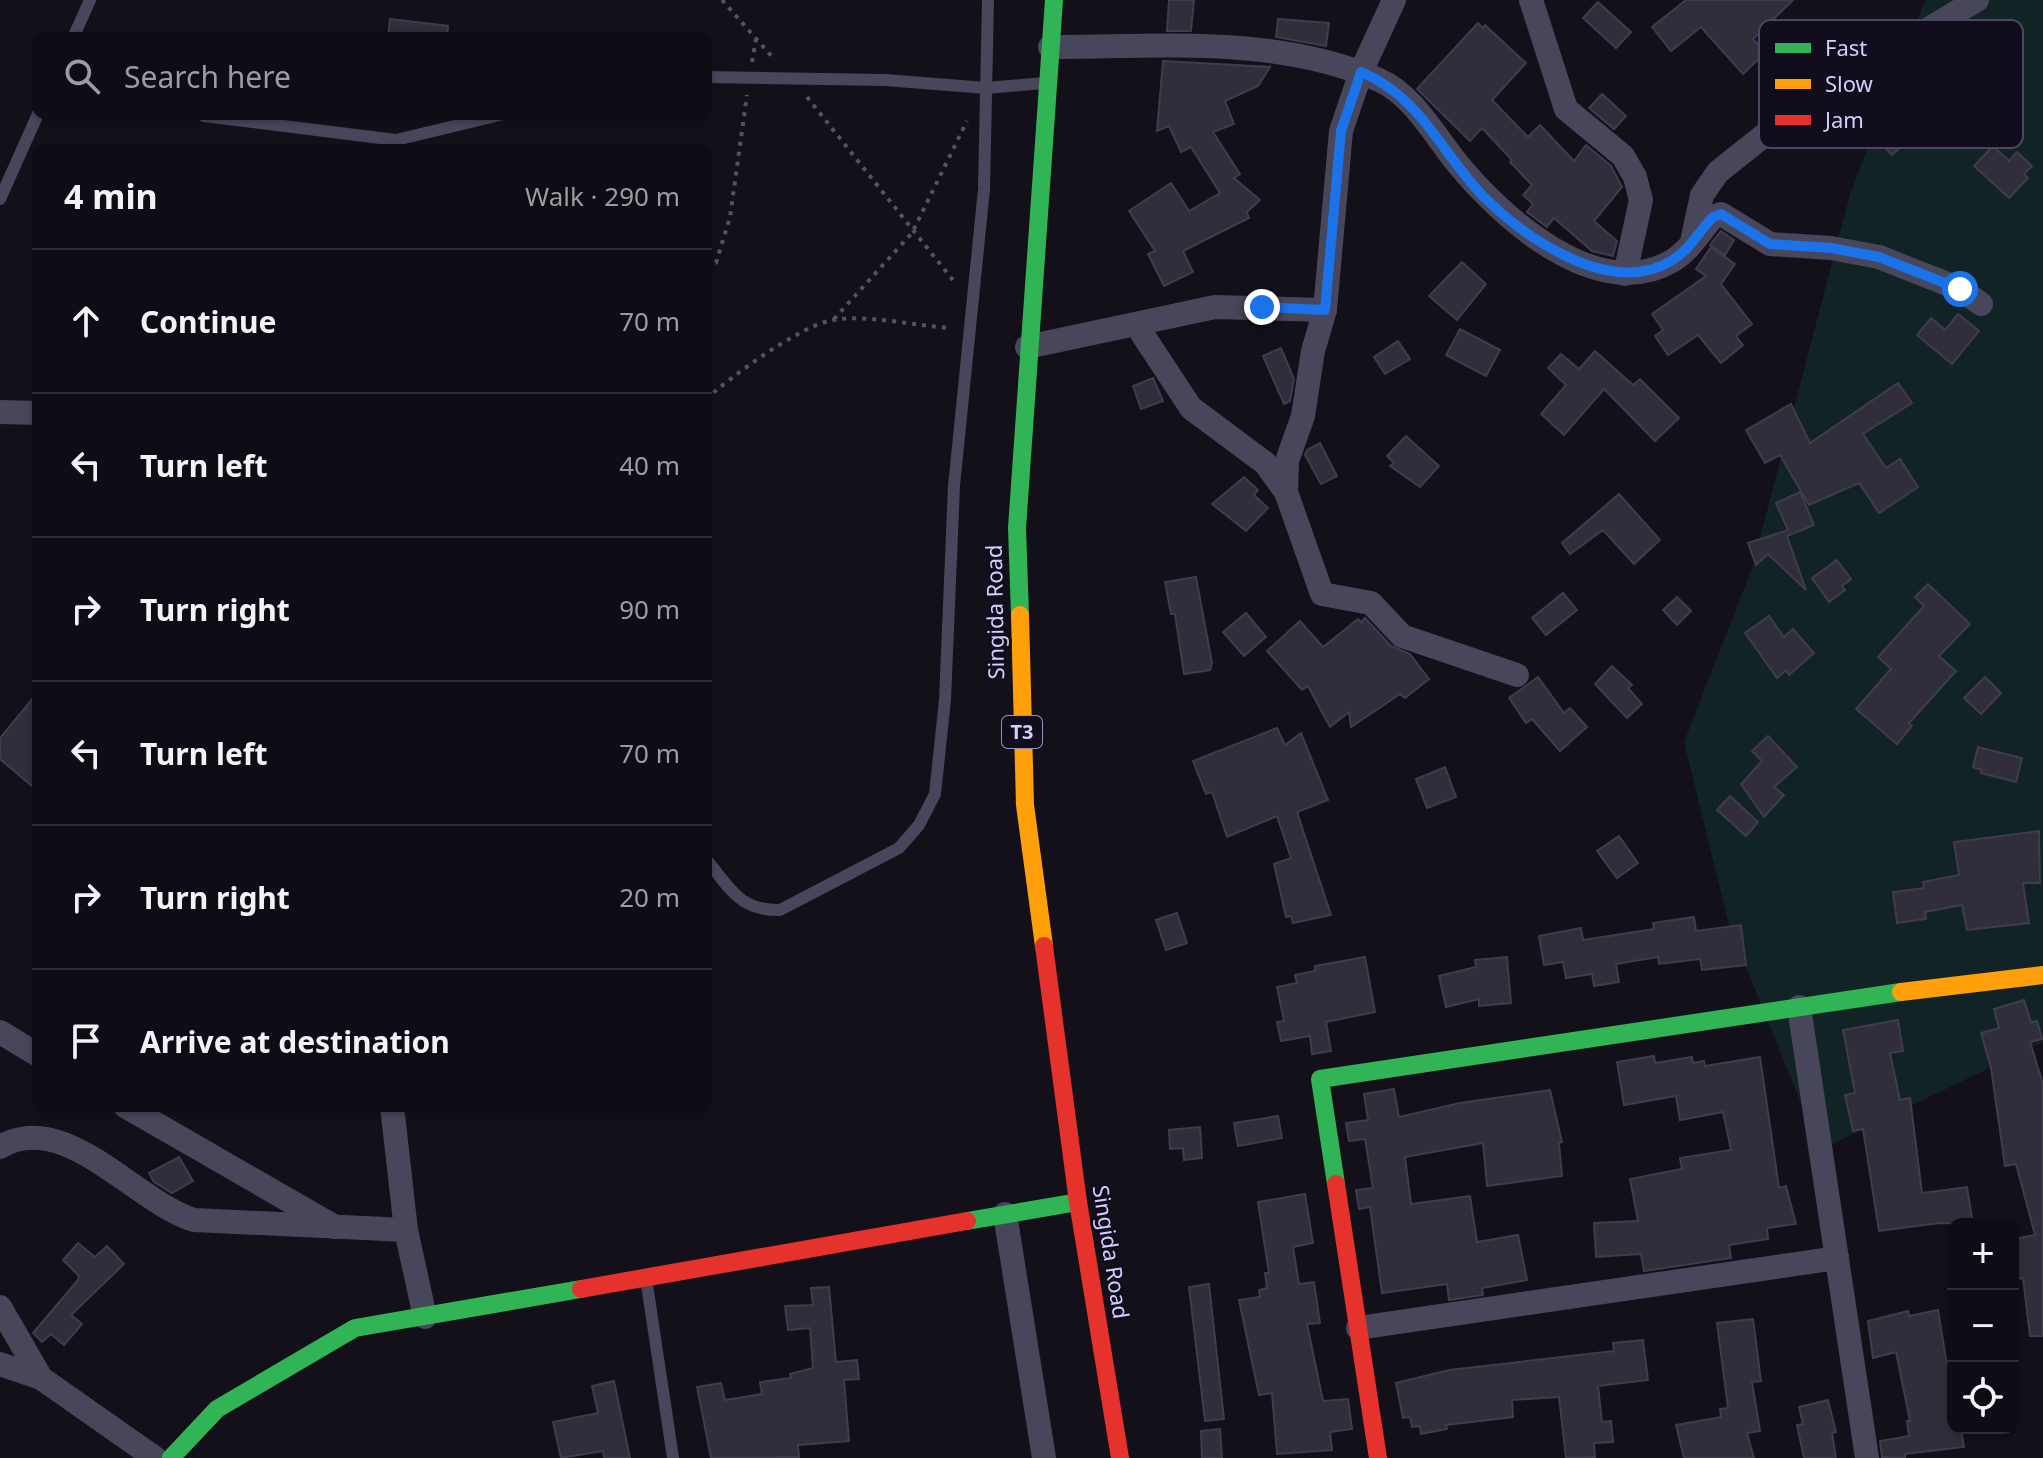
<!DOCTYPE html>
<html lang="en">
<head>
<meta charset="utf-8">
<style>
  body { margin:0; font-family:"Noto Sans",sans-serif; background:#17151d; color:#f1f3f6 }
  .controls { position:absolute; right:24px; bottom:24px; display:grid; overflow:hidden; border-radius:16px; box-shadow:0 2px 6px #0004 }
  .controls button { width:72px; height:72px; display:grid; place-items:center; padding:0; border:0; border-bottom:2px solid #2e2c34; background:#0e0c14; color:#f1f3f6; font:40px sans-serif }
  .stop { position:absolute; width:24px; height:24px; margin:-18px; border:6px solid #1a73e8; border-radius:50%; background:#fff }
  .stop.end { background:#1a73e8; border-color:#fff; box-shadow:0 2px 8px #0008 }
  .list { margin:0; padding:0; list-style:none }
  h2 { display:flex; justify-content:space-between; align-items:center; height:104px; margin:0; padding:0 32px; font-size:34px }
  h2 small { font-size:26px; font-weight:400; color:#9b9ba0 }
  .list li { display:grid; grid-template-columns:52px 1fr auto; gap:24px; align-items:center; box-sizing:border-box; height:144px; padding:0 32px; border-top:2px solid #2e2c34 }
  .list b { display:block; font-size:30px; white-space:nowrap }
  .list em { font-size:26px; font-style:normal; color:#9b9ba0 }
  .icon { flex:none; width:44px; height:44px; fill:none; stroke:currentColor; stroke-width:2; stroke-linecap:round; stroke-linejoin:round }
  .map { position:relative; flex:none; width:2043px; height:1458px; overflow:hidden }
  .search { position:absolute; background:#0e0c14; box-shadow:0 2px 6px #0004; left:32px; top:32px; width:680px; height:88px; display:flex; align-items:center; gap:20px; box-sizing:border-box; padding:0 28px; border-radius:16px; color:#9b9ba0; font-size:30px }
  .panel { position:absolute; background:#0e0c14; box-shadow:0 2px 6px #0004; left:32px; top:144px; width:680px; height:968px; border-radius:16px }
  .map>svg:first-child { display:block }
  .green { fill:#112324 }
  .building { fill:#312e3c; stroke:#403b4d; stroke-width:2 }
  .lines { fill:none; stroke-linecap:round; stroke-linejoin:round }
  .path { stroke:#4c5764; stroke-width:4; stroke-dasharray:4 6; stroke-linecap:butt }
  .lane { stroke:#48465a; stroke-width:12 }
  .street { stroke:#48465a; stroke-width:24 }
  .fast { stroke:#30b455; stroke-width:18 }
  .slow { stroke:#ff9f0a; stroke-width:18 }
  .jam { stroke:#e5322d; stroke-width:18 }
  .route { stroke:#1a73e8; stroke-width:10 }
  .labels { text-anchor:middle; stroke-width:6; stroke-linejoin:round; paint-order:stroke }
  .shield { fill:#110d1d; stroke:#9a93b8; stroke-width:2 }
  .shield-label { font-size:20px; font-weight:bold; fill:#d5cdfb }
  .street-label { font-size:22px; fill:#d5cdfb; stroke:#110d1d }
  .key { fill:#110d1d; stroke:#4c4760; stroke-width:2 }
  .key-label { font-size:22px; fill:#d5cdfb }
</style>
</head>
<body>
<div class="map">
<svg width="2043" height="1458" viewBox="0 0 2043 1458">
  <rect width="100%" height="100%" fill="#13101a"/>
  <polygon class="green" points="1925,0 2043,0 2043,1042 1820,1150 1729,925 1684,742 1752,568 1850,194"/>
  <g class="building">
    <polygon points="1169,0 1194,0 1191,31 1167,31"/>
    <polygon points="1686,0 1793,0 1753,39 1766,52 1743,74 1701,27 1671,51 1652,27"/>
    <polygon points="1598,2 1631,32 1616,48 1583,18"/>
    <polygon points="390,19 448,26 447,38 388,38"/>
    <polygon points="1278,19 1329,23 1326,46 1276,37"/>
    <polygon points="1478,23 1483,28 1485,25 1526,63 1492,100 1528,137 1540,125 1574,161 1586,145 1611,166 1622,187 1594,221 1617,241 1613,256 1592,251 1554,218 1547,227 1527,212 1533,204 1523,195 1532,185 1510,162 1512,160 1482,128 1470,141 1417,89"/>
    <polygon points="1163,61 1270,67 1258,86 1225,101 1234,124 1213,132 1240,174 1234,178 1260,200 1247,212 1249,218 1183,251 1193,272 1164,286 1148,254 1155,251 1129,211 1171,183 1189,211 1220,193 1191,147 1181,152 1169,126 1157,131"/>
    <polygon points="1879,70 1903,110 1891,117 1911,138 1892,155 1869,130 1855,139 1832,100 1859,79"/>
    <polygon points="1602,94 1626,116 1614,129 1589,108"/>
    <polygon points="1993,146 2009,161 2017,152 2032,166 2024,174 2028,178 2009,198 1974,166"/>
    <polygon points="1721,231 1734,240 1725,255 1710,245"/>
    <polygon points="1711,247 1735,264 1721,284 1752,324 1736,336 1743,345 1721,363 1698,335 1668,355 1655,336 1663,330 1652,314 1706,276 1696,269"/>
    <polygon points="1462,262 1486,284 1457,320 1429,296"/>
    <polygon points="1958,314 1979,331 1952,364 1917,335 1931,318 1945,330"/>
    <polygon points="1460,329 1500,350 1486,376 1446,355"/>
    <polygon points="1398,341 1410,359 1385,374 1374,357"/>
    <polygon points="1281,348 1294,379 1290,401 1284,404 1263,356"/>
    <polygon points="1595,351 1633,385 1640,379 1679,418 1655,441 1604,389 1564,435 1541,414 1566,385 1548,368 1561,354 1579,369"/>
    <polygon points="1153,378 1163,401 1141,409 1133,386"/>
    <polygon points="1898,383 1912,403 1863,434 1886,468 1900,459 1918,487 1879,513 1859,483 1809,505 1780,455 1765,463 1746,430 1791,404 1810,443"/>
    <polygon points="1406,436 1439,466 1420,487 1390,466 1394,463 1387,456"/>
    <polygon points="1320,443 1337,476 1321,484 1305,455 1307,450"/>
    <polygon points="1244,477 1258,490 1254,495 1268,508 1246,531 1212,504"/>
    <polygon points="1800,492 1814,525 1787,536 1806,590 1768,554 1756,565 1748,543 1788,530 1776,503"/>
    <polygon points="1619,494 1660,540 1634,564 1603,530 1570,554 1562,543"/>
    <polygon points="1837,560 1851,579 1842,586 1845,590 1829,602 1812,578"/>
    <polygon points="1196,577 1212,663 1210,670 1184,674 1175,614 1171,614 1165,582"/>
    <polygon points="1928,584 1970,624 1939,656 1956,671 1909,723 1912,726 1897,744 1856,709 1891,669 1878,657 1924,606 1915,597"/>
    <polygon points="1563,593 1577,610 1546,635 1532,618"/>
    <polygon points="1677,597 1691,611 1677,625 1663,610"/>
    <polygon points="1246,613 1266,637 1244,656 1223,632"/>
    <polygon points="1769,616 1784,637 1793,629 1814,653 1789,675 1786,670 1777,678 1745,633"/>
    <polygon points="1365,618 1391,646 1410,654 1429,679 1405,698 1400,694 1351,727 1349,712 1330,727 1308,686 1302,690 1267,651 1300,621 1323,647 1358,619 1361,622"/>
    <polygon points="1612,666 1632,685 1628,688 1642,704 1627,718 1595,684"/>
    <polygon points="1538,677 1564,713 1570,708 1587,727 1560,751 1532,719 1526,723 1509,698"/>
    <polygon points="1985,677 2001,693 1981,714 1964,698"/>
    <polygon points="38,692 38,791 0,759 0,738"/>
    <polygon points="1277,728 1285,745 1301,733 1328,800 1297,812 1331,915 1293,923 1291,916 1286,917 1274,864 1291,858 1277,816 1227,837 1212,792 1206,794 1193,761"/>
    <polygon points="1768,736 1797,767 1774,787 1784,795 1764,817 1741,784 1762,761 1752,751"/>
    <polygon points="1978,747 2022,758 2016,782 1981,773 1982,770 1973,767"/>
    <polygon points="1445,767 1456,797 1427,808 1416,779"/>
    <polygon points="1730,796 1758,822 1746,836 1717,810"/>
    <polygon points="2039,831 2040,883 2023,883 2029,923 1967,930 1962,905 1925,912 1926,919 1897,923 1893,892 1924,888 1923,882 1959,875 1954,842"/>
    <polygon points="1619,836 1638,863 1617,878 1597,851"/>
    <polygon points="1177,913 1187,943 1166,950 1156,920"/>
    <polygon points="1694,917 1696,931 1741,925 1746,965 1702,970 1700,959 1659,964 1658,957 1616,964 1619,982 1594,986 1592,974 1566,978 1563,962 1544,965 1539,936 1581,928 1583,940 1654,929 1653,923"/>
    <polygon points="1365,957 1375,1012 1326,1022 1331,1051 1312,1054 1310,1036 1281,1041 1277,1022 1284,1021 1277,987 1297,983 1295,975 1315,971 1315,966"/>
    <polygon points="1507,957 1511,1003 1479,1006 1479,999 1446,1007 1439,976 1476,967 1475,960"/>
    <polygon points="2024,1000 2031,1022 2037,1021 2042,1039 2030,1042 2043,1084 2043,1336 2030,1336 2023,1278 2017,1279 2013,1239 2035,1235 2016,1164 2005,1166 1991,1068 1981,1033 1999,1028 1994,1009"/>
    <polygon points="1898,1020 1903,1051 1890,1053 1900,1100 1910,1098 1922,1193 1967,1187 1973,1224 1940,1223 1879,1231 1863,1129 1853,1131 1845,1095 1855,1093 1843,1030"/>
    <polygon points="1654,1056 1655,1063 1692,1057 1693,1063 1704,1061 1705,1066 1760,1057 1779,1188 1786,1186 1796,1224 1767,1228 1768,1239 1729,1245 1731,1258 1644,1271 1641,1254 1596,1257 1594,1223 1638,1221 1630,1179 1682,1169 1680,1158 1731,1150 1723,1112 1680,1120 1676,1096 1624,1105 1617,1062"/>
    <polygon points="1394,1089 1399,1117 1460,1103 1550,1090 1562,1142 1559,1143 1562,1176 1487,1186 1483,1143 1405,1157 1411,1204 1470,1196 1477,1242 1518,1235 1527,1280 1482,1288 1483,1295 1449,1300 1447,1284 1382,1293 1370,1207 1359,1209 1356,1190 1373,1188 1365,1139 1349,1141 1346,1123 1368,1120 1364,1094"/>
    <polygon points="1278,1116 1282,1138 1238,1146 1234,1123"/>
    <polygon points="1200,1127 1202,1158 1184,1160 1183,1148 1170,1149 1169,1130"/>
    <polygon points="179,1157 193,1181 172,1193 154,1182 149,1173"/>
    <polygon points="1305,1194 1313,1243 1293,1247 1299,1284 1314,1282 1320,1323 1307,1324 1323,1401 1348,1399 1352,1429 1330,1432 1332,1450 1277,1454 1272,1393 1259,1395 1239,1300 1260,1297 1259,1290 1267,1288 1265,1273 1269,1273 1258,1202"/>
    <polygon points="78,1243 95,1257 107,1246 124,1264 71,1315 82,1324 64,1345 51,1334 42,1342 33,1333 78,1280 79,1276 63,1260"/>
    <polygon points="1209,1284 1224,1419 1205,1421 1189,1287"/>
    <polygon points="829,1287 836,1362 857,1360 859,1379 844,1380 849,1441 798,1445 799,1457 711,1458 697,1387 721,1383 725,1400 762,1394 760,1382 791,1378 790,1374 813,1368 810,1328 788,1330 785,1306 813,1305 811,1288"/>
    <polygon points="1938,1310 1953,1401 1953,1428 1961,1428 1964,1447 1905,1454 1905,1458 1882,1457 1880,1441 1909,1436 1907,1421 1910,1421 1896,1352 1873,1358 1868,1321 1908,1311 1909,1316"/>
    <polygon points="1753,1319 1761,1381 1752,1382 1760,1431 1747,1433 1754,1458 1684,1458 1676,1425 1721,1417 1720,1409 1728,1408 1717,1323"/>
    <polygon points="1643,1340 1648,1380 1598,1386 1602,1422 1611,1421 1613,1442 1594,1443 1595,1457 1566,1458 1559,1397 1512,1400 1513,1417 1446,1425 1447,1429 1421,1434 1420,1426 1412,1427 1410,1417 1403,1418 1396,1383 1449,1370 1614,1351 1613,1343"/>
    <polygon points="614,1381 630,1458 604,1458 603,1451 561,1458 553,1422 598,1413 592,1386"/>
    <polygon points="1828,1400 1836,1432 1832,1433 1836,1458 1804,1458 1797,1425 1803,1424 1799,1407"/>
    <polygon points="1220,1429 1222,1458 1202,1458 1201,1431"/>
  </g>
  <g class="lines">
    <g class="path">
      <polyline points="722,0 775,60"/>
      <polyline points="752,62 756,39"/>
      <polyline points="807,97 956,284"/>
      <polyline points="706,264 716,263 730,217 747,95"/>
      <polyline points="834,319 912,233 967,121"/>
      <path d="M706 399C732 376 799 326 833 320 866 314 916 326 951 328"/>
    </g>
    <g class="lane">
      <polyline points="73,38 90,0"/>
      <polyline points="706,77 885,80 986,88 1044,83"/>
      <polyline points="204,116 396,140 504,114"/>
      <polyline points="0,199 38,114"/>
      <path d="M706 859C730 888 739 911 780 910L899 848 919 825 935 794 945 700 954 486 984 189 988 0"/>
      <polyline points="646,1278 673,1458"/>
    </g>
    <g class="street">
      <polyline points="1531,0 1566,109 1623,156 1635,177 1641,200 1625,274"/>
      <path d="M1050 47C1160 47 1276 35 1379 80 1412 94 1435 136 1457 163 1501 217 1597 305 1672 261 1689 251 1700 232 1713 217L1721 214 1770 244 1831 248 1879 257 1960 289 1981 304"/>
      <polyline points="1693,237 1702,195 1718,172 1851,66 1920,34 1977,0"/>
      <polyline points="1137,326 1191,408 1265,463 1286,492 1322,594 1371,603 1402,636 1517,675"/>
      <polyline points="1027,347 1215,307 1325,310"/>
      <polyline points="0,412 38,413"/>
      <polyline points="1286,492 1287,461 1303,416 1313,351 1325,310 1341,131 1361,72 1394,0"/>
      <polyline points="1799,1007 1867,1458"/>
      <polyline points="0,1032 38,1055"/>
      <polyline points="125,1106 335,1227"/>
      <polyline points="392,1106 406,1230 425,1317"/>
      <path d="M0 1147C64 1108 135 1202 194 1220L406 1230"/>
      <polyline points="1005,1214 1044,1458"/>
      <polyline points="0,1307 41,1378"/>
      <polyline points="1358,1328 1837,1258"/>
      <polyline points="0,1364 41,1378 155,1458"/>
    </g>
    <g class="fast">
      <polyline points="1020,615 1017,528 1054,0"/>
      <polyline points="1336,1184 1320,1079 1901,992"/>
      <polyline points="967,1221 1078,1202"/>
      <polyline points="171,1458 217,1409 355,1328 581,1289"/>
    </g>
    <g class="slow">
      <polyline points="1020,615 1025,805 1044,946"/>
      <polyline points="1901,992 2043,975"/>
    </g>
    <g class="jam">
      <polyline points="1044,946 1078,1202 1120,1458"/>
      <polyline points="1336,1184 1378,1458"/>
      <polyline points="581,1289 967,1221"/>
    </g>
  </g>
  <g class="lines">
    <path class="route" d="M1262 307 1325 310 1341 131 1361 72C1421 97 1440 151 1483 196 1526 239 1610 297 1671 261 1689 251 1699 231 1713 217L1721 214 1770 244 1831 248 1879 257 1960 289"/>
  </g>
  <g class="labels">
    <rect class="shield" x="1002" y="716" width="40" height="32" rx="6"/>
    <g class="shield-label">
      <text x="1022" y="739">T3</text>
    </g>
    <g class="street-label">
      <text transform="translate(995 612) rotate(-91)" y="8">Singida Road</text>
      <text transform="translate(1111 1252) rotate(81)" y="8">Singida Road</text>
    </g>
  </g>
  <rect x="1759" y="20" width="264" height="128" rx="12" class="key"/>
  <rect x="1775" y="43" width="36" height="10" fill="#30b455"/>
  <rect x="1775" y="79" width="36" height="10" fill="#ff9f0a"/>
  <rect x="1775" y="115" width="36" height="10" fill="#e5322d"/>
  <g class="key-label">
    <text x="1825" y="56">Fast</text>
    <text x="1825" y="92">Slow</text>
    <text x="1825" y="128">Jam</text>
  </g>
</svg>
<div class="controls">
<button>+</button>
<button>−</button>
<button><svg class="icon" aria-label="locate" viewBox="0 0 24 24"><circle cx="12" cy="12" r="6"/><path d="M12 2v4M12 18v4M2 12h4M18 12h4"/></svg></button>
</div>
<div class="stop" style="left:1960px;top:289px"></div>
<div class="stop end" style="left:1262px;top:307px"></div>
<div class="search"><svg class="icon" aria-label="search" viewBox="0 0 24 24"><circle cx="10" cy="10" r="6"/><path d="M15 15l6 6"/></svg>Search here</div>
<section class="panel">
<h2>4 min<small>Walk · 290 m</small></h2>
<ul class="list">
<li><svg class="icon" aria-label="ahead" viewBox="0 0 24 24"><path d="M12 20V5M6 11l6-6 6 6"/></svg><div><b>Continue</b></div><em>70 m</em></li>
<li><svg class="icon" aria-label="left" viewBox="0 0 24 24"><path d="M17 20v-9H6M10 6l-5 5 5 5"/></svg><div><b>Turn left</b></div><em>40 m</em></li>
<li><svg class="icon" aria-label="right" viewBox="0 0 24 24"><path d="M7 20v-9h11M14 6l5 5-5 5"/></svg><div><b>Turn right</b></div><em>90 m</em></li>
<li><svg class="icon" aria-label="left" viewBox="0 0 24 24"><path d="M17 20v-9H6M10 6l-5 5 5 5"/></svg><div><b>Turn left</b></div><em>70 m</em></li>
<li><svg class="icon" aria-label="right" viewBox="0 0 24 24"><path d="M7 20v-9h11M14 6l5 5-5 5"/></svg><div><b>Turn right</b></div><em>20 m</em></li>
<li><svg class="icon" aria-label="arrive" viewBox="0 0 24 24"><path d="M6 21V4h12l-3 4 3 4H6"/></svg><div><b>Arrive at destination</b></div></li>
</ul>
</section>
</div>
</body>
</html>
